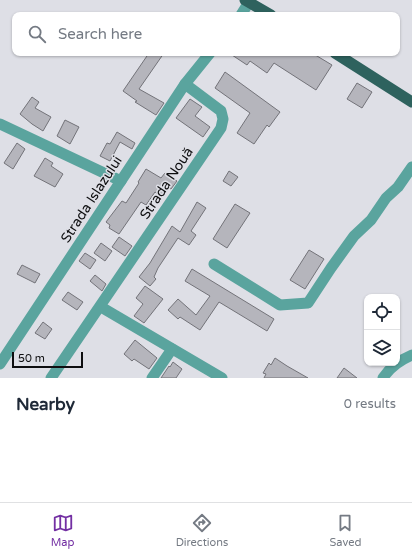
<!DOCTYPE html>
<html lang="en">
<head>
<meta charset="utf-8">
<style>
  body { margin:0; font-family:"Varela Round",sans-serif; background:#f6f6f7; color:#1f2937 }
  .controls { position:absolute; right:12px; bottom:12px; display:grid; overflow:hidden; border-radius:8px; box-shadow:0 1px 3px #0004 }
  .controls button { width:36px; height:36px; display:grid; place-items:center; padding:0; border:0; border-bottom:1px solid #e0e1e3; background:#fff; color:#1f2937; font:20px sans-serif }
  .scale { position:absolute; left:12px; bottom:10px; width:71px; box-sizing:border-box; padding-left:4px; border:2px solid #0e0e10; border-top:0; font-size:11px; line-height:14px; white-space:nowrap; color:#0e0e10; -webkit-text-stroke:3px #dedfe6; paint-order:stroke }
  .list { margin:0; padding:0; list-style:none }
  h2 { display:flex; justify-content:space-between; align-items:center; height:52px; margin:0; padding:0 16px; font-size:17px }
  h2 small { font-size:13px; font-weight:400; color:#747a83 }
  .icon { flex:none; width:22px; height:22px; fill:none; stroke:currentColor; stroke-width:2; stroke-linecap:round; stroke-linejoin:round }
  .map { position:relative; flex:none; width:412px; height:378px; overflow:hidden }
  .search { position:absolute; background:#fff; box-shadow:0 1px 3px #0004; left:12px; right:12px; top:12px; height:44px; display:flex; align-items:center; gap:10px; box-sizing:border-box; padding:0 14px; border-radius:8px; color:#747a83; font-size:15px }
  .sheet { height:124px; background:#fff }
  nav { display:flex; justify-content:space-around; align-items:center; box-sizing:border-box; height:56px; border-top:1px solid #e0e1e3; background:#fff; font-size:11px; color:#747a83 }
  nav a { display:grid; justify-items:center; gap:2px }
  nav .on { color:#732fa3 }
  .map>svg:first-child { display:block }
  .building { fill:#b5b5bc; stroke:#737379 }
  .lines { fill:none; stroke-linecap:round; stroke-linejoin:round }
  .minor { stroke:#5aa49e; stroke-width:11 }
  .tertiary { stroke:#5aa49e; stroke-width:11 }
  .primary { stroke:#2e625e; stroke-width:11 }
  .labels { text-anchor:middle; stroke-width:3; stroke-linejoin:round; paint-order:stroke }
  .street-label { font-size:14px; fill:#0e0e10; stroke:#dedfe6 }
</style>
</head>
<body>
<div class="map">
<svg width="412" height="378" viewBox="0 0 412 378">
  <rect width="100%" height="100%" fill="#dedfe6"/>
  <g class="building">
    <polygon points="149,53 164,53 139,89 164,103 156,115 135,102 137,101 123,91"/>
    <polygon points="229,53 312,53 332,65 316,90 274,63 267,73 250,61 247,65"/>
    <polygon points="225,72 280,112 269,127 267,125 254,144 237,133 250,113 215,88"/>
    <polygon points="357,83 372,92 362,108 347,99"/>
    <polygon points="32,97 39,102 35,108 51,117 43,131 32,124 20,114"/>
    <polygon points="190,99 202,107 195,116 210,127 203,137 176,118"/>
    <polygon points="65,120 79,127 70,144 57,136"/>
    <polygon points="117,132 135,143 132,149 120,142 110,161 100,156 107,143 110,144"/>
    <polygon points="17,143 25,149 13,169 4,163"/>
    <polygon points="45,158 53,163 51,166 63,174 55,187 34,176"/>
    <polygon points="146,169 161,178 165,173 177,181 171,189 167,187 161,196 155,192 146,205 141,202 119,234 109,228 110,225 106,222 122,201 126,203 139,183 138,182"/>
    <polygon points="229,171 238,177 231,186 223,181"/>
    <polygon points="197,202 206,208 191,231 196,235 189,245 178,238 158,268 154,277 156,279 150,286 139,277 150,263 172,226 180,232"/>
    <polygon points="235,204 250,213 227,248 213,239"/>
    <polygon points="119,237 132,246 125,256 112,247"/>
    <polygon points="101,243 112,251 105,261 94,253"/>
    <polygon points="309,250 324,259 305,289 290,280"/>
    <polygon points="85,253 96,260 90,269 79,261"/>
    <polygon points="22,265 40,274 35,283 17,274"/>
    <polygon points="192,269 274,319 267,331 219,302 200,330 180,317 178,319 168,310 178,299 196,315 210,296 185,281"/>
    <polygon points="95,275 106,284 102,291 90,281"/>
    <polygon points="145,286 163,299 144,323 134,316 143,304 136,298"/>
    <polygon points="68,292 83,302 77,310 62,300"/>
    <polygon points="43,322 52,329 45,339 35,333"/>
    <polygon points="135,340 157,358 149,369 134,359 132,361 124,354"/>
    <polygon points="275,358 287,366 308,378 264,378 266,374 263,373 269,363 271,365"/>
    <polygon points="173,362 182,369 176,378 161,378 169,366 170,367"/>
    <polygon points="344,368 357,378 337,378"/>
  </g>
  <g class="lines">
    <g class="minor">
      <polyline points="0,124 121,181"/>
      <polyline points="214,264 280,305 308,303 331,268 354,236 371,220 386,198 398,187 412,167"/>
      <polyline points="101,307 222,378"/>
      <polyline points="51,378 221,128 223,119 221,111 185,84"/>
      <polyline points="152,378 172,349"/>
      <path d="M383 378C390 367 400 360 412 355"/>
    </g>
    <g class="tertiary">
      <polyline points="241,15 249,2"/>
      <polyline points="0,364 185,84 210,53"/>
    </g>
    <g class="primary">
      <polyline points="245,0 271,15"/>
      <polyline points="335,53 412,102"/>
    </g>
  </g>
  <g class="labels">
    <g class="street-label">
      <text transform="translate(166 183) rotate(-56)" y="5">Strada Nouă</text>
      <text transform="translate(91 199) rotate(-57)" y="5">Strada Islazului</text>
    </g>
  </g>
</svg>
<div class="controls">
<button><svg class="icon" aria-label="locate" viewBox="0 0 24 24"><circle cx="12" cy="12" r="6"/><path d="M12 2v4M12 18v4M2 12h4M18 12h4"/></svg></button>
<button><svg class="icon" aria-label="layers" viewBox="0 0 24 24"><path d="M12 4l9 5-9 5-9-5zM3 14l9 5 9-5"/></svg></button>
</div>
<div class="scale">50 m</div>
<div class="search"><svg class="icon" aria-label="search" viewBox="0 0 24 24"><circle cx="10" cy="10" r="6"/><path d="M15 15l6 6"/></svg>Search here</div>
</div>
<section class="sheet">
<h2>Nearby<small>0 results</small></h2>
<ul class="list">
</ul>
</section>
<nav>
<a class="on"><svg class="icon" aria-label="map" viewBox="0 0 24 24"><path d="M3 6l6-2 6 2 6-2v14l-6 2-6-2-6 2zM9 4v14M15 6v14"/></svg>Map</a>
<a><svg class="icon" aria-label="directions" viewBox="0 0 24 24"><path d="M12 3l9 9-9 9-9-9zM9 14v-3h6M13 9l2 2-2 2"/></svg>Directions</a>
<a><svg class="icon" aria-label="saved" viewBox="0 0 24 24"><path d="M7 4h10v16l-5-4-5 4z"/></svg>Saved</a>
</nav>
</body>
</html>
